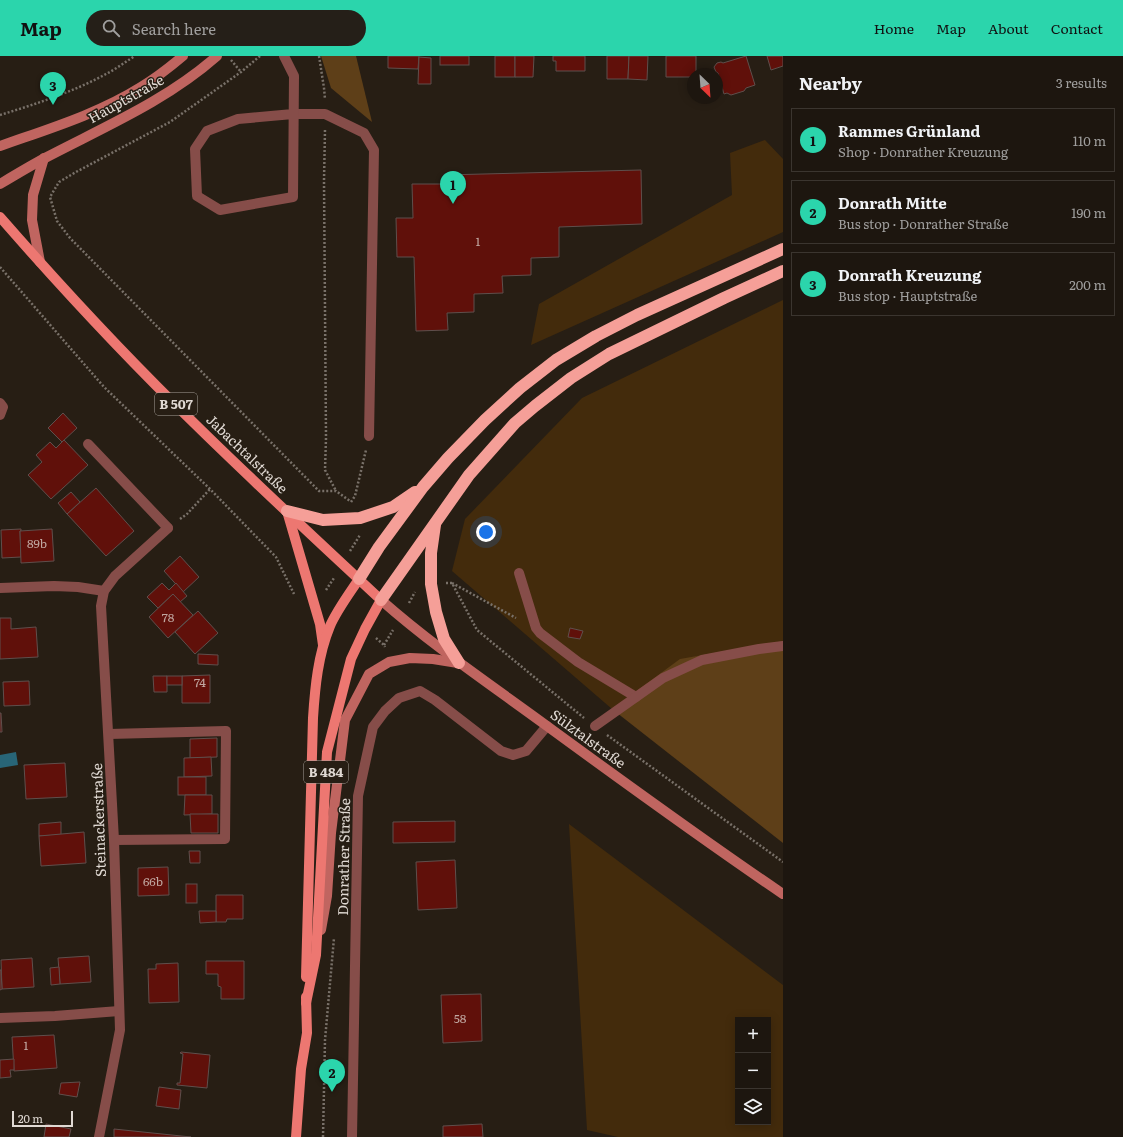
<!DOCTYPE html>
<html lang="en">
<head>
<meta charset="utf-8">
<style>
  body { margin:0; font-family:Literata,serif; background:#251f18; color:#f1f3f6 }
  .controls { position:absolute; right:12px; bottom:12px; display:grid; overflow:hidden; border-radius:0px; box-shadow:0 2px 10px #0003 }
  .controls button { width:36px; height:36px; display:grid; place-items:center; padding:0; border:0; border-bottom:1px solid #3b352f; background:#1d160f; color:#f1f3f6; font:20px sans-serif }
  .compass { position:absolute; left:687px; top:12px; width:36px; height:36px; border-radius:50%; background:#1d160f; box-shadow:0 2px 10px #0003; rotate:155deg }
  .scale { position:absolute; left:12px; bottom:10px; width:61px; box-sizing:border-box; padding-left:4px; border:2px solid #e0d9d3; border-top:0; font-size:11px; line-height:14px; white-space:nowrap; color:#e0d9d3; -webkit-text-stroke:3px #271e14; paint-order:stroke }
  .you { position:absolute; left:486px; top:476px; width:14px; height:14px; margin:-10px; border:3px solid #fff; border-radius:50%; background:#1a73e8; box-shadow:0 0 0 6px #1a73e833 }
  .badge { display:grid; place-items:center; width:26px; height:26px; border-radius:50%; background:#2bd5ac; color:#111; font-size:13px; font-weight:700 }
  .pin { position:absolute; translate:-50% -33px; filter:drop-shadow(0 1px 2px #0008) }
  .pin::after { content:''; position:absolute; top:21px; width:14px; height:12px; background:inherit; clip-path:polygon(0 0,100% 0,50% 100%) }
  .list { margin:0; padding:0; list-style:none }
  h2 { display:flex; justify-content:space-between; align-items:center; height:52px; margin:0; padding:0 16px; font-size:17px }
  h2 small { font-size:13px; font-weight:400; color:#a09f9e }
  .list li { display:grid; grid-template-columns:26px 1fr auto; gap:12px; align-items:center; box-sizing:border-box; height:64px; margin:0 8px 8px; padding:0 8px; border:1px solid #3b352f; border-radius:0px }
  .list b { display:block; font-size:15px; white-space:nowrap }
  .list p { margin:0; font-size:13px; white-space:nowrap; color:#a09f9e }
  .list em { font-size:13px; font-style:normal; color:#a09f9e }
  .icon { flex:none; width:22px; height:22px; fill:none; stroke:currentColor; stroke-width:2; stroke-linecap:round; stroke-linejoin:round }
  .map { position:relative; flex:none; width:783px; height:1081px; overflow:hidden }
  header { display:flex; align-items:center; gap:24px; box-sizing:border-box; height:56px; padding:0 20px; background:#2bd5ac; color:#111 }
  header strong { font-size:19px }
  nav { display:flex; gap:22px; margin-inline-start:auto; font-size:14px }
  .search { width:280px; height:36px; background:#251f18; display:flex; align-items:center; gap:10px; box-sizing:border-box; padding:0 14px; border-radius:22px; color:#a09f9e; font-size:15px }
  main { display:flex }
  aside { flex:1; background:#1d160f }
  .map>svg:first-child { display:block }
  .green { fill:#432b0c; fill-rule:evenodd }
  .forest { fill:#5e3f18 }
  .water { fill:#286577 }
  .building { fill:#60100a; stroke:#5f4f4c }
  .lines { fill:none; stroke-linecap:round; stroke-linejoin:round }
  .path { stroke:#797169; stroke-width:2.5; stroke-dasharray:2 2; stroke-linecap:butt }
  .service { stroke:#864d49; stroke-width:10 }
  .minor { stroke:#864d49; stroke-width:10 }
  .secondary { stroke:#c06560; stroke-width:10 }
  .primary { stroke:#ed7771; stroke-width:10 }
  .motorway { stroke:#f59f98; stroke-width:12 }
  .labels { text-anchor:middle; stroke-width:3; stroke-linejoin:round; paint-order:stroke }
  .number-label { font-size:12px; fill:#c0a7a1 }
  .shield { fill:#271e14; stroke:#a8a19a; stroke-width:1 }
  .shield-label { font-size:13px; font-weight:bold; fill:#e0d9d3 }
  .street-label { font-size:14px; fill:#e0d9d3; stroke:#271e14 }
</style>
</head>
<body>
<header>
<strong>Map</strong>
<div class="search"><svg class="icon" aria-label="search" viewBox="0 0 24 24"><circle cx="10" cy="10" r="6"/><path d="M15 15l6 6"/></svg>Search here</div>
<nav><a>Home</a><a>Map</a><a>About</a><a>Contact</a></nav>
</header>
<main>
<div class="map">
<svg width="783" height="1081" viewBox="0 0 783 1081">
  <rect width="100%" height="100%" fill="#271e14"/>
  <g class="green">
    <polygon points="765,84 783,103 783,176 531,289 539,248 732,139 730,97"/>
    <polygon points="783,244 783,585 612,653 452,515 465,463 582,342"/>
    <path d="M569 768 783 929V1081H618L587 1074ZM738 964H768V1066H738Z"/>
  </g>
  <g class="forest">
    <polygon points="321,0 356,0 372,66 331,32"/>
    <polygon points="783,585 783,787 612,653 680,603"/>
  </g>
  <polygon class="water" points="16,696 18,709 0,712 0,699"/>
  <g class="building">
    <polygon points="388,0 419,0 418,13 388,12"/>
    <rect x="440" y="0" width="29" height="9"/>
    <rect x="495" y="0" width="20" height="21"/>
    <polygon points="515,0 534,0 533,21 515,21"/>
    <polygon points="553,0 585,0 585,15 556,15 556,5 553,5"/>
    <polygon points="607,0 629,0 628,23 607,23"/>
    <polygon points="629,0 648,0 647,24 628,23"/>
    <polygon points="666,0 696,0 696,18 693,18 693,21 666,21"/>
    <polygon points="746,0 755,29 746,32 744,35 731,39 727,37 724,38 718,17 716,16 714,11 717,7 721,6 723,7"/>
    <polygon points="767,0 783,0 783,10 771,14"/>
    <polygon points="419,1 431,2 431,28 418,28"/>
    <polygon points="641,114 642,168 559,171 559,201 531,202 531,219 502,220 503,237 474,238 474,256 447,257 448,274 416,275 414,201 397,201 396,162 413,162 412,128 444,128 444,119"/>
    <polygon points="63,357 77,372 62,386 48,372"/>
    <polygon points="64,384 88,409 51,443 28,419 42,406 36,399 50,386 56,392"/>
    <polygon points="96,432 134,475 106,500 67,458"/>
    <polygon points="71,436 80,446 67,458 58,447"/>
    <polygon points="21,473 21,475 20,475 21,501 2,502 1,474"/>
    <polygon points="52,473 54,505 21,507 20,475"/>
    <polygon points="180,500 199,521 183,536 164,515"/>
    <polygon points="162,527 169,534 176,527 187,540 180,546 173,538 158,552 147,541"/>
    <polygon points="173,538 193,559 168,582 149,561"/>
    <polygon points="198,555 218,577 195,598 175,576"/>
    <polygon points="0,562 11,562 11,573 36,571 38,601 0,603"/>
    <polygon points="570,572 583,575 580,583 568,581"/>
    <polygon points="198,598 218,599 218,609 198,608"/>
    <polygon points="210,619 210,647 182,647 182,620"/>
    <polygon points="153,620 167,620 167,636 154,636"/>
    <rect x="167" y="620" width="15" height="9"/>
    <polygon points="29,625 30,649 4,650 3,626"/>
    <polygon points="0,657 1,657 2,676 0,676"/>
    <polygon points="217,682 217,701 190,702 190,683"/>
    <polygon points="211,701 212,720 184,721 184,702"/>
    <polygon points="65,707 67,741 26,743 24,709"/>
    <rect x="178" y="721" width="28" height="18"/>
    <polygon points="185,739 212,739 212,758 184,759"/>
    <polygon points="190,758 218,758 218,777 191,777"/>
    <polygon points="455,765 455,786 393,787 393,766"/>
    <polygon points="61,766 61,779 39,780 39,768"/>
    <polygon points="84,776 86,807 41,810 39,780"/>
    <polygon points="189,795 200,795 200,807 190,807"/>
    <polygon points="455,804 457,852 418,854 416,806"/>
    <polygon points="168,811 169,839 138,840 138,812"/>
    <rect x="186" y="828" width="11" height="19"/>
    <polygon points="216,839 243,839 243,863 227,863 226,866 216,866"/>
    <polygon points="199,855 216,855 216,866 200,867"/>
    <polygon points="89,900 91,926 60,928 58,902"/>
    <polygon points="32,902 34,931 2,933 1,904"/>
    <polygon points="206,905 244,905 244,943 221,943 221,931 218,930 218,918 206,918"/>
    <polygon points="178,907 179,946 149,947 148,913 156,913 156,908"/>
    <polygon points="59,911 60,928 51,929 50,912"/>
    <polygon points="0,914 1,914 2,933 0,934"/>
    <polygon points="481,938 482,985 443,987 441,939"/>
    <polygon points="54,979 57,1012 14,1015 12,981"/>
    <polygon points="181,996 210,999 207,1032 177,1029 177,1027 180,1027 183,998 180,997"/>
    <polygon points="14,1003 14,1014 10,1014 11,1021 0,1022 0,1004"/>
    <polygon points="80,1026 77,1041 59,1038 61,1027"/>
    <polygon points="159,1031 181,1034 179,1053 156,1050"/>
    <polygon points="46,1068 71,1073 69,1081 44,1081"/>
    <polygon points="482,1068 483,1081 443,1081 443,1070"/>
    <polygon points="114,1073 191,1081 114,1081"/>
  </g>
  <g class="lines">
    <g class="path">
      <polyline points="260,0 241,16 170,66 76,116 59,126 50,141 57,165 70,182 319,435 336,435 350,445"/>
      <polyline points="319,0 324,32 325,43"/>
      <polyline points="231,4 241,16"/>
      <path d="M0 59C36 48 73 36 106 18 116 13 125 6 135 0"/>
      <polyline points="325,74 324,125 326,382 325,414 336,435"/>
      <polyline points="0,211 104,331 210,433 276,501 294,538"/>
      <polyline points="351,446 355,440 366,394"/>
      <polyline points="180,463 187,458 210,433"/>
      <polyline points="350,495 360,479"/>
      <polyline points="446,527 452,527 477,574 584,662"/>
      <polyline points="452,527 516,562"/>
      <polyline points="326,534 334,522"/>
      <polyline points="409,547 415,536"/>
      <polyline points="376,582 384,589 385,591"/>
      <polyline points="384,589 393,574"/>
      <polyline points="607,679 783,806"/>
      <polyline points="323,1081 325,984 334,882"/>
    </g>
    <g class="service">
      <polyline points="293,58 325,58 364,77 374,94 369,380"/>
      <polyline points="0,347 3,351 0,359"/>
      <polyline points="88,388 168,472"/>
      <polyline points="519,517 536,572 540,577 578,606 636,641"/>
      <polyline points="0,532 54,530 78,531 104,535"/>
      <polyline points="595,670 663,622 702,604 759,593 783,590"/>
      <polyline points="109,678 226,675 225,783 114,784"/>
    </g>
    <g class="minor">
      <polyline points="284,0 294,20 293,141 220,154 197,140 195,93 207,75 238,63 293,58"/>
      <polyline points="0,962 55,960 119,955"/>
      <polyline points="99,1081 120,974 114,784 101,550 104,535 115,520 168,472"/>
      <polyline points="352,1081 358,740 373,671 385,655 399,642 420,635 435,644 501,695 513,699 526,695 547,670"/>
    </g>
    <g class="secondary">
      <path d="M0 90C48 73 98 58 141 31 156 22 170 11 183 0"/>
      <path d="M0 128C15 119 30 110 45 102 104 71 166 45 217 0"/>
      <polyline points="40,206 32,164 33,139 44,102"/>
      <path d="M381 544C433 590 491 629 547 670 625 727 703 784 783 838"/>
      <polyline points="321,874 327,840 331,777 345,664 369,618 389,606 410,602 433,603 458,607"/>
    </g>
    <g class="primary">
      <path d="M0 161C62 232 127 302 195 368 256 428 319 486 381 544L365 573 351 603 327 696 316 899 306 947"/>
      <polyline points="287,455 320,568 323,589"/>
      <path d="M306 921 313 662C315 631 318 599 330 570 337 554 349 538 359 523"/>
      <polyline points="296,1081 301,1013 307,977 306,941"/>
    </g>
    <g class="motorway">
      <polyline points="287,455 323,464 360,462 393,451 415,436"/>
      <polyline points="435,469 431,497 431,528 436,556 444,583 459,607"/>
      <polyline points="359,523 379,491 423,431 448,402 485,364 520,332 556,304 596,280 637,259 783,193"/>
      <polyline points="381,544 469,419 515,367 535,350 571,322 609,298 724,242 783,215"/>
    </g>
  </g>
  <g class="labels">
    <g class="number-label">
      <text x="478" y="190">1</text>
      <text x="37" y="492">89b</text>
      <text x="168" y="566">78</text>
      <text x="200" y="631">74</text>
      <text x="153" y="830">66b</text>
      <text x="460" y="967">58</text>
      <text x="26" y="994">1</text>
    </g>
    <g class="shield">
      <rect x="155" y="337" width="42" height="22" rx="3"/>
      <rect x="304" y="705" width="44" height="22" rx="3"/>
    </g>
    <g class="shield-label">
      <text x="176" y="353">B 507</text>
      <text x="326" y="721">B 484</text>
    </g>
    <g class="street-label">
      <text transform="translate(126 43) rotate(-29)" y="5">Hauptstraße</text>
      <text transform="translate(247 398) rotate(44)" y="5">Jabachtalstraße</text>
      <text transform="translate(588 683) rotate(36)" y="5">Sülztalstraße</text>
      <text transform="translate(99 764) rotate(-92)" y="5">Steinackerstraße</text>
      <text transform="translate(344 801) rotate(-89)" y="5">Donrather Straße</text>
    </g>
  </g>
</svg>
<div class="controls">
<button>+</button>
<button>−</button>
<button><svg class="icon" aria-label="layers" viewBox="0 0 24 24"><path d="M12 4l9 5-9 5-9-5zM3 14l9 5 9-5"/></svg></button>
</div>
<svg class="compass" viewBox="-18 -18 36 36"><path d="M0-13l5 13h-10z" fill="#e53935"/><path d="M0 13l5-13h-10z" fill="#a09f9e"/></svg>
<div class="scale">20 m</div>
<div class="you"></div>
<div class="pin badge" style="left:453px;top:148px">1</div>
<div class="pin badge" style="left:332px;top:1036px">2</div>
<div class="pin badge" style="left:53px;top:49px">3</div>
</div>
<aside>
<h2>Nearby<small>3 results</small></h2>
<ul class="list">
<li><span class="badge">1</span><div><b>Rammes Grünland</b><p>Shop · Donrather Kreuzung</p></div><em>110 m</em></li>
<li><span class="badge">2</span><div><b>Donrath Mitte</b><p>Bus stop · Donrather Straße</p></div><em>190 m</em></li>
<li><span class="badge">3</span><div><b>Donrath Kreuzung</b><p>Bus stop · Hauptstraße</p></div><em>200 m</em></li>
</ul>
</aside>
</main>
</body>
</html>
